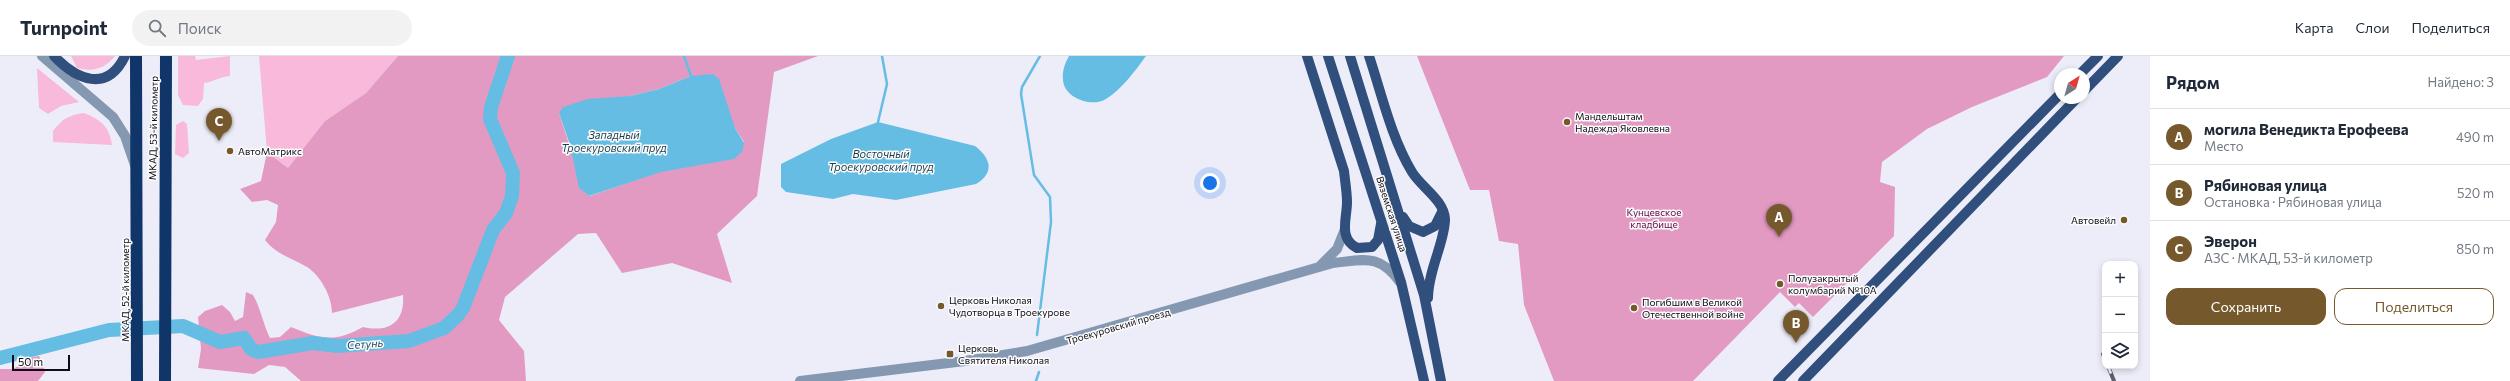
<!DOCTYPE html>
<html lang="ru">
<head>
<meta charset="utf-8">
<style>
  body { margin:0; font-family:Commissioner,sans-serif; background:#f2f2f3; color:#1f2937 }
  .controls { position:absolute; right:12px; bottom:12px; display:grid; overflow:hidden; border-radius:8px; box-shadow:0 2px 6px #0003 }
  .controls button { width:36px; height:36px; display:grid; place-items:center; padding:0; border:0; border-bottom:1px solid #e0e1e3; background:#fff; color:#1f2937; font:20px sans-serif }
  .compass { position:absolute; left:2054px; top:12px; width:36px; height:36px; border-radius:50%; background:#fff; box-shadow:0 2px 6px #0003; rotate:37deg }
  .scale { position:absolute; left:12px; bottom:10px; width:58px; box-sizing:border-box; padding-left:4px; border:2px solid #0d0c17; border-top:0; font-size:11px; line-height:14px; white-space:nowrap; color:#0d0c17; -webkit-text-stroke:3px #fcfcfc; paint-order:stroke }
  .you { position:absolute; left:1210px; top:127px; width:14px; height:14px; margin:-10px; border:3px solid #fff; border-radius:50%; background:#1a73e8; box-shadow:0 0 0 6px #1a73e833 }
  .badge { display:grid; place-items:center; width:26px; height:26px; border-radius:50%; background:#76582d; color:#fff; font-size:13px; font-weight:700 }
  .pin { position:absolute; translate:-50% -33px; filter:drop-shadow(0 1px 2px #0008) }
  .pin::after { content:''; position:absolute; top:21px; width:14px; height:12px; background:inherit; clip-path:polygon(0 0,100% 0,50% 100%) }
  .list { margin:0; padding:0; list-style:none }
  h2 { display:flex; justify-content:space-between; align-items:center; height:52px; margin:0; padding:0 16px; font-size:17px }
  h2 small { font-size:13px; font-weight:400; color:#747a83 }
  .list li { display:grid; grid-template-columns:26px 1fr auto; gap:12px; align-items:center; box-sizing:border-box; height:56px; padding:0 16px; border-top:1px solid #e0e1e3 }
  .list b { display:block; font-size:15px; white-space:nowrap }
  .list p { margin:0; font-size:13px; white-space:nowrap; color:#747a83 }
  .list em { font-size:13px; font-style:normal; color:#747a83 }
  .actions { display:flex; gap:8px; padding:12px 16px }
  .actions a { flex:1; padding:9px 0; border:1px solid #76582d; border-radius:12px; text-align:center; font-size:14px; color:#76582d }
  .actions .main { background:#76582d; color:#fff }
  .icon { flex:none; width:22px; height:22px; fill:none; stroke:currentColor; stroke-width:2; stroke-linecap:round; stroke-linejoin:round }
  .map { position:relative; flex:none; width:2150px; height:325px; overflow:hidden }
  header { display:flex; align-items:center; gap:24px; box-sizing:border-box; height:56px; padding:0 20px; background:#fff; border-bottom:1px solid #e0e1e3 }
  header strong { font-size:19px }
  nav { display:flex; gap:22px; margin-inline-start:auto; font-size:14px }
  .search { width:280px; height:36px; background:#f2f2f3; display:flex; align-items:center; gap:10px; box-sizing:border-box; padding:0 14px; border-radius:22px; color:#747a83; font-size:15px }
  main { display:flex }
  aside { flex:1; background:#fff }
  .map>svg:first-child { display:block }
  .green { fill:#f8b9db }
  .forest { fill:#e39ac2; fill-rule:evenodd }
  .water { fill:#66bde3 }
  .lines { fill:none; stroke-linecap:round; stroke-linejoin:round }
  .stream { stroke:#66bde3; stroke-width:2.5 }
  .river { stroke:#66bde3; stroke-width:14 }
  .minor { stroke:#8598b2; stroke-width:10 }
  .major { stroke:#304f7d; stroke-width:10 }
  .highway { stroke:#103569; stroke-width:12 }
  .rail-casing { stroke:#5e5d69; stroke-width:4 }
  .rail { stroke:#fcfcfc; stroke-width:2.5; stroke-dasharray:8; stroke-linecap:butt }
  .poi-dot { fill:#76582d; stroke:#fcfcfc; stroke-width:1.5 }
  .labels { text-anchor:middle; stroke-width:3; stroke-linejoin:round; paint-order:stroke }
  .poi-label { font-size:10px; fill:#0d0c17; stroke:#fcfcfc; text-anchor:start }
  .street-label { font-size:10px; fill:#0d0c17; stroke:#fcfcfc }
  .park-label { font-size:10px; fill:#5f0943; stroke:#fcfcfc }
  .water-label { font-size:11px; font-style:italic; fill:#173e4e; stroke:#fcfcfc }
</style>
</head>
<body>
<header>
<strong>Turnpoint</strong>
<div class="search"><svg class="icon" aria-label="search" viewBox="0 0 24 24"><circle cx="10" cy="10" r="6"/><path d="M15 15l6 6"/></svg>Поиск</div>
<nav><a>Карта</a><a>Слои</a><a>Поделиться</a></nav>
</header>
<main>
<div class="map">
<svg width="2150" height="325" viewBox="0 0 2150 325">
  <rect width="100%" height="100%" fill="#ededfa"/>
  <g class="green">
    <path d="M71 0H115C104 13 94 16 77 12Z"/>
    <path d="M178 0H195L196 4 230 0V20C218 21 214 26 204 27L203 43 198 50 183 49 178 39Z"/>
    <polygon points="259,0 398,0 366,37 325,65 288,112 267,96"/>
    <polygon points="37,12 79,46 61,50 48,58 39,52"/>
    <path d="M84 57C101 64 109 70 112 89L53 86V75C62 63 69 59 84 57Z"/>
    <polygon points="183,65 187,68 189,97 183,102 175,98 176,69"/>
  </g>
  <g class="forest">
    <path d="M398 0H818L774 16 757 140 717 178 732 227 672 207 622 217 596 177 578 178 505 241 499 264 524 295 526 325H301L285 311 269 309 254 318 198 312 201 293 198 261 205 255 222 249 230 256 235 265 243 261 246 236 253 239C261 253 263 268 270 282L280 281 291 271C320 283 335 287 363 271 389 277 405 266 403 239L332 257C332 241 321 220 307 211 292 202 277 199 265 184L276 166 278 149 267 144 252 146 240 133 261 125 267 96 288 112 325 65 366 37ZM691 20 735 72 744 86 590 140 585 137 559 57 659 33Z"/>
    <polygon points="1417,0 2064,0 2047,21 1972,51 1927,73 1882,106 1880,126 1895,131 1894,180 1813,261 1799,247 1795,251 1780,236 1693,325 1554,325 1524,249 1518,188 1499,185 1489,134 1470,134"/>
    <polygon points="39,300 42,305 45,316 38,325 0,325 0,313 13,313 33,301"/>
  </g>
  <g class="water">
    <path d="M1069 0H1146C1135 15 1122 33 1106 43 1092 52 1064 42 1063 24 1062 15 1065 7 1069 0Z"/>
    <polygon points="713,18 719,23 735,72 744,87 742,96 734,103 661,116 589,140 579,132 570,89 559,57 563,51 588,43 630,40 659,33 691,20"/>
    <path d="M878 66 975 90C991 102 995 117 976 128L896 144 853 138 833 143 786 136 781 131V108L831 83Z"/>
  </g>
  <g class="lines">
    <g class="stream">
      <polyline points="684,0 691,20"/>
      <polyline points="878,66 887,28 882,0"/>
      <polyline points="1037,279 1051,166 1050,141 1034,119 1021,38 1022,31 1040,0"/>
      <polyline points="1036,325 1039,316"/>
    </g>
    <polyline class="river" points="0,302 109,274 183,270 220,286 244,282 251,293 258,296 313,287 337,290 409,285 444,272 458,259 463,252 493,174 506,157 512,140 513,117 490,63 491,51 508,0"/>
    <g class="minor">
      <polyline points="42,0 113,61 125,80 135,109"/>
      <polyline points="1321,209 1337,193 1345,173"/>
      <path d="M800 325 965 305 1027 295 1333 207C1364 204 1379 197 1400 226"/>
    </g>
    <g class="major">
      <path d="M54 0C77 24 107 37 125 0"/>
      <path d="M1307 0 1344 115C1345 125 1347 136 1347 146 1347 163 1338 182 1357 192L1372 191 1378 184 1381 168"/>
      <polyline points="1328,0 1401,226 1424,325"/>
      <polyline points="1350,0 1424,239 1441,325"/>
      <path d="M1369 0C1382 39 1391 81 1412 116 1421 131 1444 144 1445 163 1445 186 1428 214 1428 242"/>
      <polyline points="2080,18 2098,0"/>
      <polyline points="2084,35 2118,0"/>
      <polyline points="1403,161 1409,170 1423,176 1435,170 1442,156"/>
      <polyline points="1778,325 2060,38"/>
      <polyline points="1803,325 2077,42"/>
    </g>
    <g class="highway">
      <polyline points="136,0 137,325"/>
      <polyline points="165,325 166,0"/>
    </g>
    <defs>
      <g id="rail">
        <polyline points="2103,298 2105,303"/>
        <polyline points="2108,310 2114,325"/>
      </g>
    </defs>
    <use href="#rail" class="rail-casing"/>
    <use href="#rail" class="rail"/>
  </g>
  <g class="poi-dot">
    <circle cx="1567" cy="66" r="4"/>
    <circle cx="230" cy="95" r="4"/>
    <circle cx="2124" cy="164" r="4"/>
    <circle cx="1780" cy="228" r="4"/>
    <circle cx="941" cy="250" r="4"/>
    <circle cx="1634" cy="252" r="4"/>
    <rect x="946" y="294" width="8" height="8" rx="2"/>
  </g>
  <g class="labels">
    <g class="poi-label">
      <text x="1575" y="64">Мандельштам<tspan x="1575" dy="12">Надежда Яковлевна</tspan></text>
      <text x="238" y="99">АвтоМатрикс</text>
      <text x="2116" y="168" text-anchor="end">Автовейл</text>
      <text x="1788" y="226">Полузакрытый<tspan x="1788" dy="12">колумбарий №10А</tspan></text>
      <text x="949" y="248">Церковь Николая<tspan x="949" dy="12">Чудотворца в Троекурове</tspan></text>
      <text x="1642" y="250">Погибшим в Великой<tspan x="1642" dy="12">Отечественной войне</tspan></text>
      <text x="958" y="296">Церковь<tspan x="958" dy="12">Святителя Николая</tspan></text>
    </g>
    <g class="street-label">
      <text transform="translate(153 72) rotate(-89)" y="4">МКАД, 53-й километр</text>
      <text transform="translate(1392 158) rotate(72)" y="4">Вяземская улица</text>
      <text transform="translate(125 234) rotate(-90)" y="4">МКАД, 52-й километр</text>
      <text transform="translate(1118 270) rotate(-16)" y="4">Троекуровский проезд</text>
    </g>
    <g class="park-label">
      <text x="1654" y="160">Кунцевское<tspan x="1654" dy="12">кладбище</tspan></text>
    </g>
    <g class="water-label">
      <text x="614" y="83">Западный<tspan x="614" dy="13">Троекуровский пруд</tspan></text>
      <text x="881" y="102">Восточный<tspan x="881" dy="13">Троекуровский пруд</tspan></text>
      <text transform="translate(365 288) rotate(-4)" y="4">Сетунь</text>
    </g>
  </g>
</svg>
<div class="controls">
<button>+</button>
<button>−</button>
<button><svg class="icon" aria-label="layers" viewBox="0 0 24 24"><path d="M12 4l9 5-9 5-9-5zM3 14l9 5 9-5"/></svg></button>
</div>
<svg class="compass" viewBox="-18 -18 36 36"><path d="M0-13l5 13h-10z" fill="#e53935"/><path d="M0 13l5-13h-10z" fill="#747a83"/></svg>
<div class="scale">50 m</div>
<div class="you"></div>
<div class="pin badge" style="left:1779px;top:181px">A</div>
<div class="pin badge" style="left:1796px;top:287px">B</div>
<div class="pin badge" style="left:219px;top:85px">C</div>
</div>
<aside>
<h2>Рядом<small>Найдено: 3</small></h2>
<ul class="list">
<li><span class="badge">A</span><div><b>могила Венедикта Ерофеева</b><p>Место</p></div><em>490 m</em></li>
<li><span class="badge">B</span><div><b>Рябиновая улица</b><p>Остановка · Рябиновая улица</p></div><em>520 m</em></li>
<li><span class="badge">C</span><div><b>Эверон</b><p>АЗС · МКАД, 53-й километр</p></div><em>850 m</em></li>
</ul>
<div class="actions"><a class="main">Сохранить</a><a>Поделиться</a></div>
</aside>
</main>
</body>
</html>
